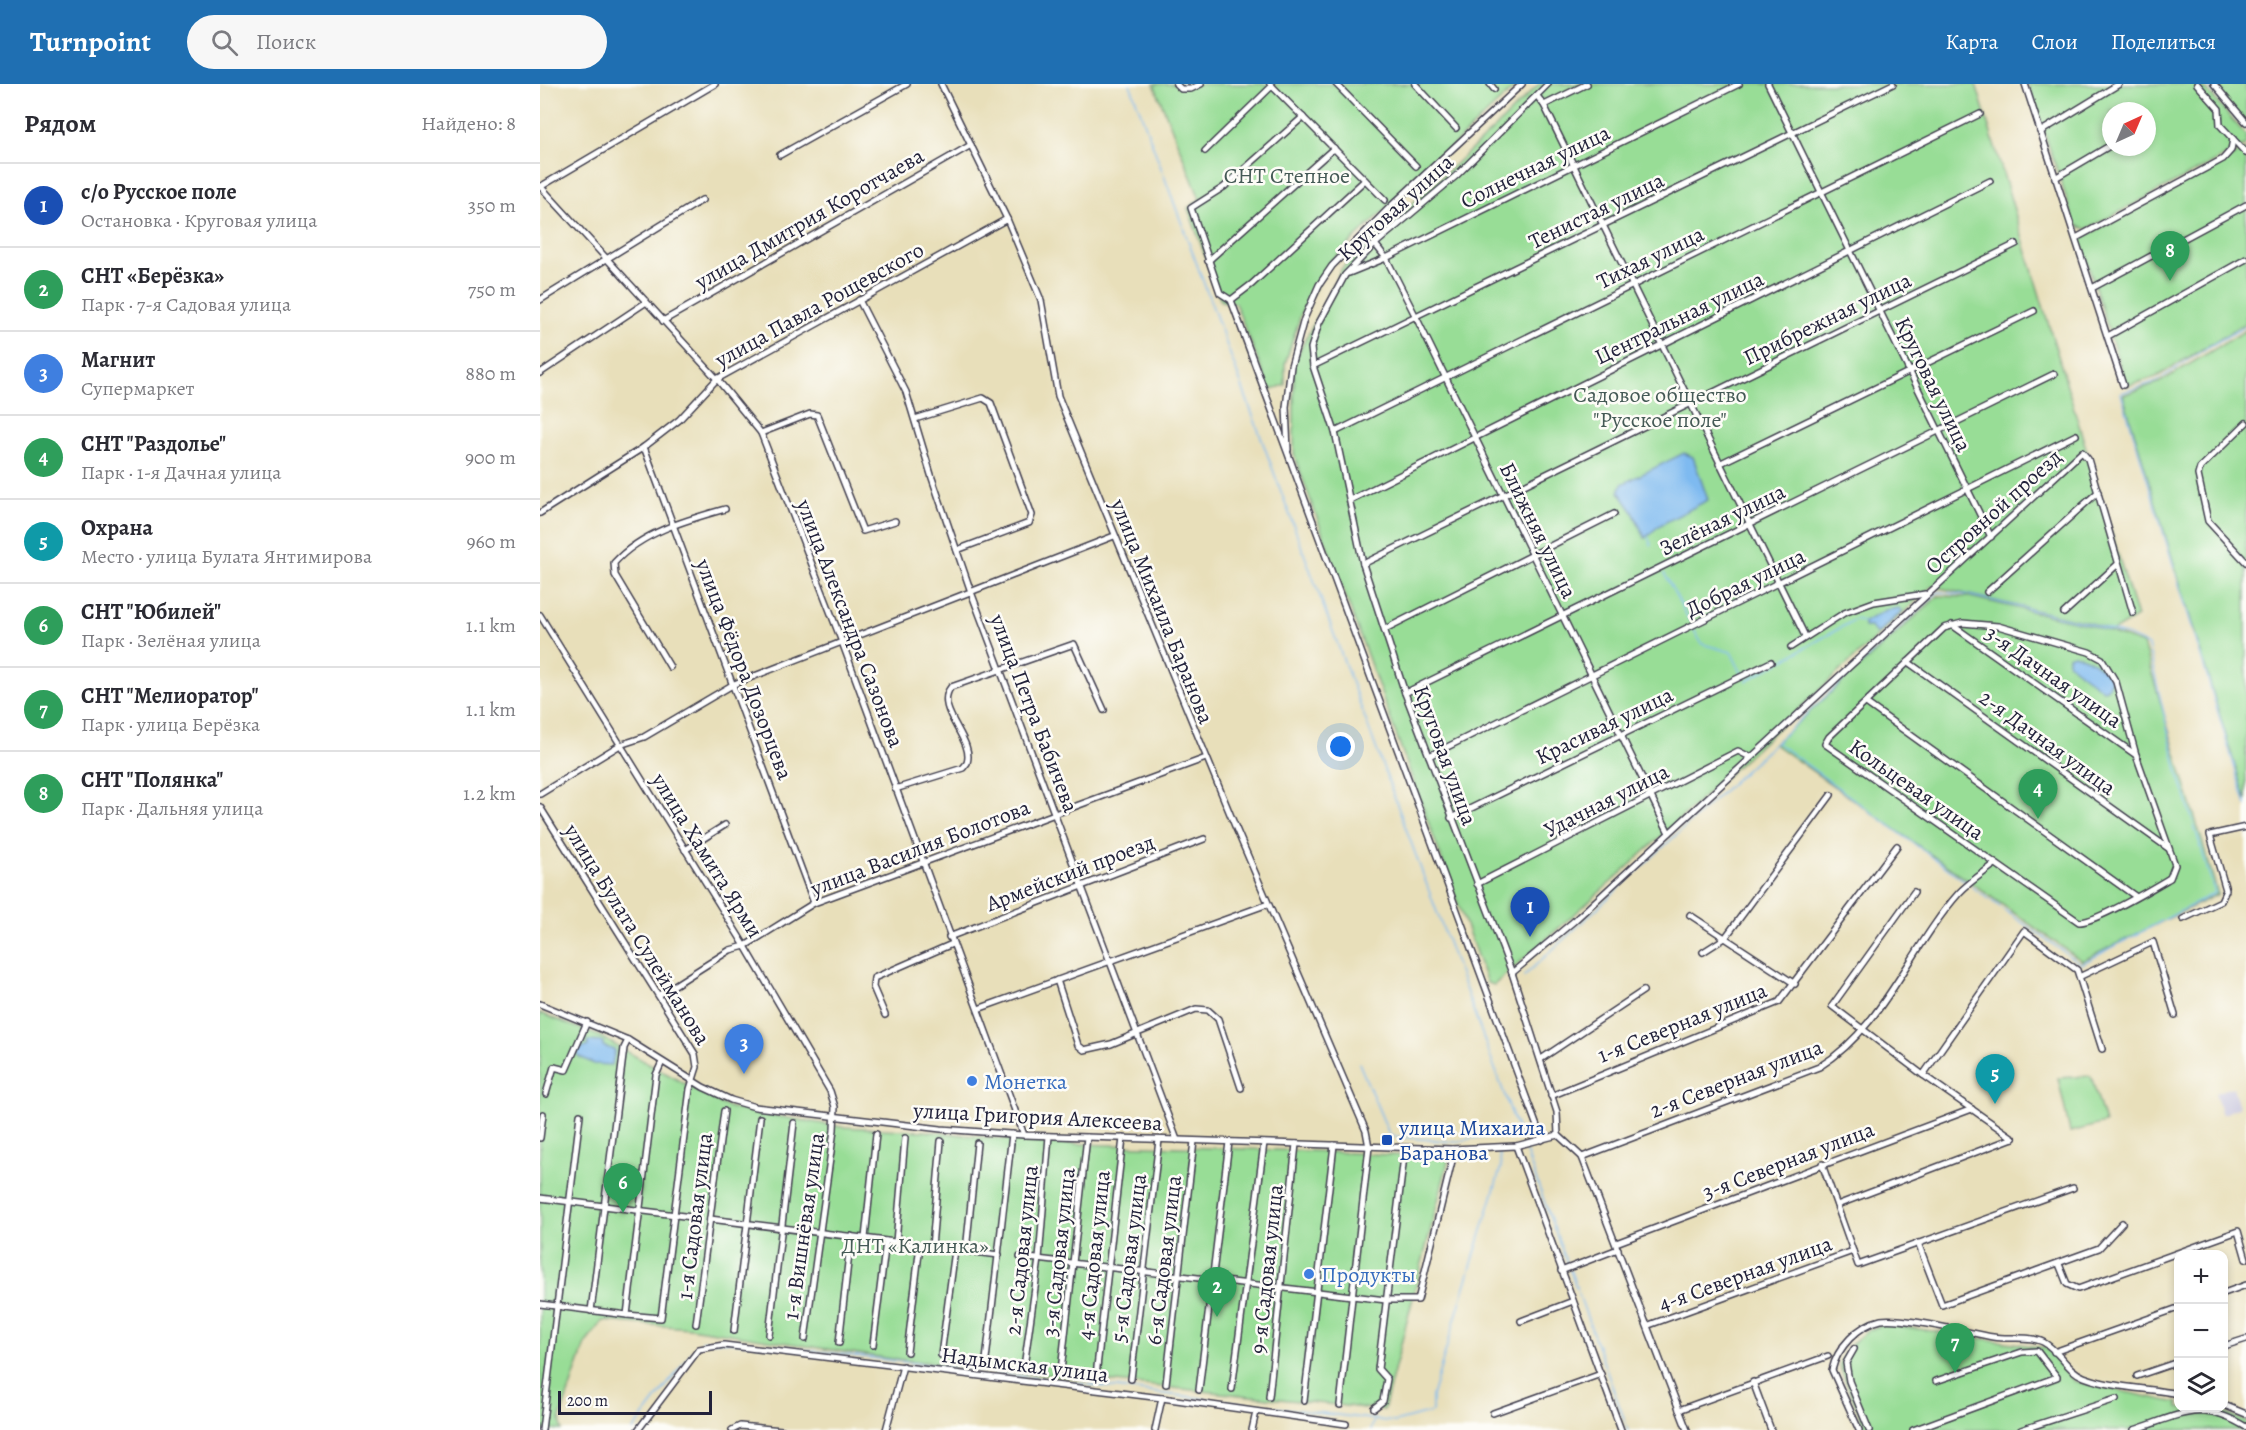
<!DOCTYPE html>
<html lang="ru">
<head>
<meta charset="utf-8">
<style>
  body { margin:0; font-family:Alegreya,serif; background:#f7f7f7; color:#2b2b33 }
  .controls { position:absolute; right:18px; bottom:18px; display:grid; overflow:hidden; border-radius:12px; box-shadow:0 3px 9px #0003 }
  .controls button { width:54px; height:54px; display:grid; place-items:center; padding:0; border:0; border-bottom:2px solid #e1e1e2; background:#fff; color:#2b2b33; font:30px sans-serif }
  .compass { position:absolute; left:1562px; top:18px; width:54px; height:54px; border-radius:50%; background:#fff; box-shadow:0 3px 9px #0003; rotate:44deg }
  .scale { position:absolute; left:18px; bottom:15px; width:154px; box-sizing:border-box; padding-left:6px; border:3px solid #22223b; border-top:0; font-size:16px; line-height:21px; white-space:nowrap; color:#22223b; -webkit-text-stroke:4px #fdfcf7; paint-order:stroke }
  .you { position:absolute; left:801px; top:663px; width:21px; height:21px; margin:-15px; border:4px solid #fff; border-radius:50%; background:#1a73e8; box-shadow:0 0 0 9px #1a73e833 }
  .badge { display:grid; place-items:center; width:39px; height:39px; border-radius:50%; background:#1f6fb2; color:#fff; font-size:20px; font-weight:700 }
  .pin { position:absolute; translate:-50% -50px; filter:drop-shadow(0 2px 3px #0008) }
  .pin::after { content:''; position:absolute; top:32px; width:21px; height:18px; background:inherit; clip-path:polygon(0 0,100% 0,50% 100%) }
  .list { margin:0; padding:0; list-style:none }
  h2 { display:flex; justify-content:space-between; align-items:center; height:78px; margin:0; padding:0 24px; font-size:26px }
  h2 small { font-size:20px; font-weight:400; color:#7c7c81 }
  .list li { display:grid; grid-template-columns:39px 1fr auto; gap:18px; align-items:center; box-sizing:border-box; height:84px; padding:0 24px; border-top:2px solid #e1e1e2 }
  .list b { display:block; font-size:22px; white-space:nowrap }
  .list p { margin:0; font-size:20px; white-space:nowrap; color:#7c7c81 }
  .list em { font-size:20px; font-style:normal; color:#7c7c81 }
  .icon { flex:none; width:33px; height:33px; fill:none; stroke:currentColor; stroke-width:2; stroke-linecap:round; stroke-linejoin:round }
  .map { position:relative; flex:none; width:1706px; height:1346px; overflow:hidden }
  header { display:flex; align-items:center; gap:36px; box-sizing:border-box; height:84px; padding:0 30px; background:#1f6fb2; color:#fff }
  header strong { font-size:28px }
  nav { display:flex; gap:33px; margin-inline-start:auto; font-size:21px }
  .search { width:420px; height:54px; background:#f7f7f7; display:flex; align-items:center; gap:15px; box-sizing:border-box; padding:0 21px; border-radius:33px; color:#7c7c81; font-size:22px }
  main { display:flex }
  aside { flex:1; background:#fff }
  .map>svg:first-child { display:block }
  .industrial { fill:#c3c1db }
  .green { fill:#98dd96; stroke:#5d8068; stroke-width:1.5; fill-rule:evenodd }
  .water { fill:#7ebaf0; stroke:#506e96; stroke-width:1.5 }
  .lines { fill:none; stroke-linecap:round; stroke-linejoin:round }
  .stream { stroke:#7ebaf0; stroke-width:1.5 }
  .street-casing { stroke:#403e4e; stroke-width:8 }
  .street { stroke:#fff; stroke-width:5 }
  .shop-dot { fill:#3f7fe0; stroke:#fdfcf7; stroke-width:2 }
  .transit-dot { fill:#1a4fb4; stroke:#fdfcf7; stroke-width:2 }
  .labels { text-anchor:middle; stroke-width:5; stroke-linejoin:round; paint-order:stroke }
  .street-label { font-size:22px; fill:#22223b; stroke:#fdfcf7 }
  .park-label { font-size:22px; fill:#455a56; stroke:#fdfcf7 }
  .shop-label { font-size:22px; fill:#366cbe; stroke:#fdfcf7; text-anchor:start }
  .transit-label { font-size:22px; fill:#164399; stroke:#fdfcf7; text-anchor:start }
</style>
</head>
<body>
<header>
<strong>Turnpoint</strong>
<div class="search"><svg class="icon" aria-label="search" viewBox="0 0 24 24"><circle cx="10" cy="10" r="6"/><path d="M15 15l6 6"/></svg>Поиск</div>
<nav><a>Карта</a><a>Слои</a><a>Поделиться</a></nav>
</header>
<main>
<aside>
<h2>Рядом<small>Найдено: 8</small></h2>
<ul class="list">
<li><span class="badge" style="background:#1a4fb4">1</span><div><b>с/о Русское поле</b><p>Остановка · Круговая улица</p></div><em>350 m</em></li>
<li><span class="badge" style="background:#2e9e5b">2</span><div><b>СНТ «Берёзка»</b><p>Парк · 7-я Садовая улица</p></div><em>750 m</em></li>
<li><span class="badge" style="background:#3f7fe0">3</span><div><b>Магнит</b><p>Супермаркет</p></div><em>880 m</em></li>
<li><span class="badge" style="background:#2e9e5b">4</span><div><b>СНТ &quot;Раздолье&quot;</b><p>Парк · 1-я Дачная улица</p></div><em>900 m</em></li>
<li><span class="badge" style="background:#0f9aa8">5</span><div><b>Охрана</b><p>Место · улица Булата Янтимирова</p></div><em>960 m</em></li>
<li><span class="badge" style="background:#2e9e5b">6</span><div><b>СНТ &quot;Юбилей&quot;</b><p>Парк · Зелёная улица</p></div><em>1.1 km</em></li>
<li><span class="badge" style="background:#2e9e5b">7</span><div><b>СНТ &quot;Мелиоратор&quot;</b><p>Парк · улица Берёзка</p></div><em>1.1 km</em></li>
<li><span class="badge" style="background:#2e9e5b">8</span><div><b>СНТ &quot;Полянка&quot;</b><p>Парк · Дальняя улица</p></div><em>1.2 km</em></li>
</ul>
</aside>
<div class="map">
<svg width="1706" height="1346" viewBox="0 0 1706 1346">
  <rect width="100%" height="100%" fill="#fdfcf7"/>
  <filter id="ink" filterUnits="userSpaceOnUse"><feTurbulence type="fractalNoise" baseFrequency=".0167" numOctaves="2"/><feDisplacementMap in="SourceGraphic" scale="12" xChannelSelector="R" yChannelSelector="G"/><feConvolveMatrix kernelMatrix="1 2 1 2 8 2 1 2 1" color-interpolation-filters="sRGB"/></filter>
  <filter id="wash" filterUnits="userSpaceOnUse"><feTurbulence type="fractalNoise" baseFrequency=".008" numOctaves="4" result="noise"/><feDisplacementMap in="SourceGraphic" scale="24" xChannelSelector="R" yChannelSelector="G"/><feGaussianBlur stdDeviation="1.35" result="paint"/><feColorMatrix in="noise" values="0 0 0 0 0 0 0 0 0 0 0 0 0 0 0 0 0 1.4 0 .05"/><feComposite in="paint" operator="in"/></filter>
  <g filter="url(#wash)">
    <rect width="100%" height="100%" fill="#e8dfba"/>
    <polygon class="industrial" points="1693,1003 1699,1023 1682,1031 1675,1009"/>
    <g class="green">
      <polygon points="614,0 978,0 791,177 762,227 745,280 745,301 730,306 695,219 681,217 648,124 660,115"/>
      <polygon points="999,0 1436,0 1597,533 1572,548 1551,539 1392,502 1078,792 954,901 947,899 754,371 754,278 802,184 958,41"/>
      <path d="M1488 0H1661L1706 51V61L1547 145 1540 143 1534 137ZM1571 27H1607V63H1571Z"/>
      <polygon points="1670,0 1706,0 1706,39"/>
      <polygon points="1706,65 1706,239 1616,293 1586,302 1540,155"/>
      <polygon points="1706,246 1706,718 1583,311 1620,298"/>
      <polygon points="1398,512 1430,513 1550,541 1603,560 1678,810 1542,877 1234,660"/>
      <polygon points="0,929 59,952 181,1020 194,1025 302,1043 384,1047 503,1059 773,1067 909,1074 844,1326 345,1274 150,1244 63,1237 45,1260 20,1334 22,1346 0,1346"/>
      <polygon points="1551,992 1565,1039 1530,1048 1518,994"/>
      <path d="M1345 1240 1506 1264 1534 1297 1638 1319V1324C1664 1324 1684 1326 1706 1338V1346H1326L1299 1281C1308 1259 1323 1246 1345 1240Z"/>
    </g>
    <g class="water">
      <polygon points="1144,369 1153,373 1168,416 1120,441 1105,454 1093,428 1079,408 1082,400"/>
      <polygon points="1359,524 1362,527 1337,550 1330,543 1324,543 1324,538 1346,526"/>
      <path d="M1534 570C1550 574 1561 582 1572 594L1567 605 1563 606 1528 579V572Z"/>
      <polygon points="47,957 63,958 63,962 75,966 72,981 54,980 38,972 38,965 48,962"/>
    </g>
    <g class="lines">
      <g class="stream">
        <polyline points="590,0 981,1055"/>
        <polyline points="1666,0 1706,45"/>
        <polyline points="1706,242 1668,263 1617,297 1581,309 1706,721"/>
        <polyline points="1108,453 1111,461"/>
        <polyline points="1124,489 1150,538"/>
        <polyline points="1154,546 1162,560 1191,568 1202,590"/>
        <polyline points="1206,597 1316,535 1323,538"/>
        <polyline points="1236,658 1426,798"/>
        <path d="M984 892 1398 508 1428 511 1551 540C1569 549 1591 549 1608 562L1637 685 1675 809 1541 880 1432 803"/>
        <polyline points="819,979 850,1052 915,1058 977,1045"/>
        <polyline points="986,1068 1028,1182"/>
        <polyline points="1030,1186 1088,1346"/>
        <polyline points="162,1257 182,1257 241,1263 855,1338 892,1328 892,1312 961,1083 959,1068"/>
        <polyline points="93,1346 152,1268"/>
        <polyline points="831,1346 834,1336"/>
      </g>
    </g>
  </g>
  <g filter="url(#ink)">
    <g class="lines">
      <defs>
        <g id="street">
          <polyline points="401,0 467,135 501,216 518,312 695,742 826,1047 829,1063 800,1321"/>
          <polyline points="636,0 641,5 651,5 661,0"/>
          <polyline points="730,0 845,116"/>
          <polyline points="796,0 876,82"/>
          <polyline points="875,0 916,44"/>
          <polyline points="950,0 954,5"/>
          <polyline points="1008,0 917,91 835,160 805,191 779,239 771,264 773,282 795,348 823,480 865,609 972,889 1017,1028 1018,1051"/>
          <polyline points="1228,0 1451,453"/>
          <polyline points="1485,0 1583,301"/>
          <polyline points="1657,0 1679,25 1680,41 1706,69"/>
          <polyline points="1674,0 1706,38"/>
          <polyline points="997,12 1004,21 1265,552"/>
          <polyline points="1004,21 1047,0"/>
          <polyline points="763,33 684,103 651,124 680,209 691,216 1002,1056"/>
          <polyline points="1607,40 1610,38"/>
          <polyline points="1500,48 1579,0"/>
          <polyline points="665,67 732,2"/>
          <polyline points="240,71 367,0"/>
          <polyline points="1515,94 1571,61"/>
          <polyline points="0,102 177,295 221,349 302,558 484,1051"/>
          <polyline points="0,103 175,0"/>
          <polyline points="1536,154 1683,75 1691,66 1693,55"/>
          <polyline points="835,160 846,174 876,233 1129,749"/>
          <polyline points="668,177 794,64"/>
          <polyline points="809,189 846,174 1199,0"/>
          <polyline points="1552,204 1706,121"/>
          <polyline points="0,216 162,116"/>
          <polyline points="319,216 366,308 392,394 431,508 637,1056"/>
          <polyline points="691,216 712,200 825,96"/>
          <polyline points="123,237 431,61"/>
          <polyline points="1568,252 1706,175"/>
          <polyline points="773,282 1353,0"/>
          <polyline points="0,289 105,219"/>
          <polyline points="375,335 443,314 451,319 492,431 489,439 417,466"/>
          <polyline points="1706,339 1660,384 1658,391 1668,437 1706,478"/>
          <polyline points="795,348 1440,30"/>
          <polyline points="221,349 270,330 277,331 323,447 355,437"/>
          <polyline points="104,363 274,819"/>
          <polyline points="748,366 746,323 751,282 764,235 779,201 792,182 851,122 982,0"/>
          <polyline points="1179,380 1494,227"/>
          <polyline points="810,416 1450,97"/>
          <polyline points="0,429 104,363 139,336 177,295 467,135"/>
          <polyline points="823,480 1476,160"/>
          <polyline points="1447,508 1558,408"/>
          <polyline points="1524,529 1578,480"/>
          <polyline points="0,531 205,862 290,1007 295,1023 294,1046 265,1255"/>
          <path d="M1422 539 1458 542 1549 568 1562 575 1576 598 1596 671 1635 781 1630 794C1613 804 1555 839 1539 838L1285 660 1289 653 1404 544Z"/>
          <polyline points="1412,541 1596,671"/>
          <polyline points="845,545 1074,430"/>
          <polyline points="1251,563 1304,529 1334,518 1385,510"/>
          <polyline points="1368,578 1628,764"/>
          <path d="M130 583 75 491 74 479C102 448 146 436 185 425"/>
          <polyline points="865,609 1514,290"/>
          <polyline points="1326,619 1595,812"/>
          <polyline points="889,672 1536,351"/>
          <path d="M355 705 423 684 427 679C435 655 393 625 411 603L534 560 564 626"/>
          <polyline points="0,710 80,661 104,653 194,600 574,452"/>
          <polyline points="0,723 155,970 157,983 150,1005 121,1234 87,1231"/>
          <polyline points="911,734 1231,578"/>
          <polyline points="145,766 185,741"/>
          <polyline points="937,800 1198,667 1210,673"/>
          <polyline points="1374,808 1292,922 1383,991 1473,1054"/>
          <polyline points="1150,831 1255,900"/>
          <polyline points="1643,835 1681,817 1686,806 1670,751 1706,743"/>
          <polyline points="409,853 664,755"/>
          <polyline points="1163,868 1185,854 1291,711"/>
          <polyline points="972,889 1034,837 1542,368 1548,375 1593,529"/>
          <polyline points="1541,892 1613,858 1635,931"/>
          <polyline points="517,896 538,961 544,966 571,960 656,925 668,926 678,935 701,1004"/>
          <polyline points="119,911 190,866 205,862 274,819 666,674"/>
          <polyline points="0,920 88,956 163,1003 191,1016 215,1023 401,1045 484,1051 912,1065 976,1062 1018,1051"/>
          <polyline points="438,925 728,820"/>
          <polyline points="345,931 333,903 334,894 412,860"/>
          <polyline points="1001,975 1103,907"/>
          <polyline points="1383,991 1484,847 1537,886 1562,965"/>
          <polyline points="6,1010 14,983 26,986 47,938"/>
          <polyline points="1011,1012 1239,918 1357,762"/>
          <polyline points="1018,1051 1042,1073 1147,1346"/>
          <polyline points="0,1054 3,1030"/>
          <polyline points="976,1062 1081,1346"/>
          <path d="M1042 1073 1279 983C1343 944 1370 864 1419 809 1429 798 1443 789 1455 780"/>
          <polyline points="1282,1080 1318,1181 1533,1104"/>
          <polyline points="0,1114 152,1133"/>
          <polyline points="1297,1121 1473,1054"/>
          <polyline points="170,1135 459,1171"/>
          <polyline points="325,1154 336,1050"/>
          <polyline points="356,1158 365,1054"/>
          <polyline points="1076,1159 1432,1025"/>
          <polyline points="1378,1159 1402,1221 1559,1164 1582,1139"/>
          <polyline points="392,1163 401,1057"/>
          <polyline points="426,1167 437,1059"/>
          <polyline points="480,1173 846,1216 878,1216 912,1077 912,1065"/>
          <polyline points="1519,1180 1527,1200 1538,1205 1698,1147 1706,1175"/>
          <polyline points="1021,1187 1078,1165"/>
          <polyline points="1684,1209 1706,1201"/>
          <polyline points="0,1220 87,1231 116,991 122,978"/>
          <polyline points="51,1227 84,964 88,956"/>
          <polyline points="981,1237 1033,1217"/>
          <polyline points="156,1240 184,1027"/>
          <polyline points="1109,1241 1313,1167"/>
          <polyline points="194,1247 220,1034"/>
          <polyline points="229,1251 254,1039"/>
          <polyline points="299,1259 311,1152"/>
          <polyline points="333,1261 346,1157"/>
          <polyline points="1684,1262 1706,1255"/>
          <polyline points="1314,1265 1306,1279 1309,1297 1329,1346"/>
          <polyline points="367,1268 380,1161"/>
          <polyline points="1514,1268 1638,1224"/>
          <polyline points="401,1271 415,1166"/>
          <polyline points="446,1276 472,1050"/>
          <polyline points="484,1283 499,1175 509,1052"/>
          <polyline points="521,1287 547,1053"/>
          <polyline points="556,1292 583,1054"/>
          <polyline points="1597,1292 1638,1278"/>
          <polyline points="591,1295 619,1056"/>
          <polyline points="1213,1298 1231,1346"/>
          <polyline points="626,1300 654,1057"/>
          <polyline points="692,1305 724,1059"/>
          <polyline points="659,1306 689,1058"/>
          <polyline points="729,1313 756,1060"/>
          <polyline points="764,1317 794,1061"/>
          <polyline points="1684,1321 1706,1330"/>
          <polyline points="834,1324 843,1317 847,1295 838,1285 865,1064"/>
          <polyline points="1139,1326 1288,1272"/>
          <polyline points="953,1329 1061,1290"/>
          <polyline points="2,1346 40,1031"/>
          <polyline points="98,1346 159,1265 184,1261 622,1314 806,1340"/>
          <polyline points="192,1346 200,1342 242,1346"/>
          <polyline points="346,1346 363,1282"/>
          <polyline points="615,1346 622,1314"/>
          <polyline points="712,1346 716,1328"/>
          <path d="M1319 1346 1292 1286C1297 1264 1318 1241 1341 1236 1361 1232 1429 1249 1453 1253 1469 1256 1489 1251 1503 1258 1519 1266 1526 1286 1544 1293 1573 1304 1608 1304 1638 1310"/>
          <polyline points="1373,1346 1517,1293 1497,1267 1482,1268 1396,1297"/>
          <polyline points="1481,1346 1576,1315"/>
          <path d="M1594 1346C1640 1331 1661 1315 1706 1343"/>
        </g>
      </defs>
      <use href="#street" class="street-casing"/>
      <use href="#street" class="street"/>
    </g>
  </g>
  <g class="shop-dot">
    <circle cx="432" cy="997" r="6"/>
    <circle cx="769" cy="1190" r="6"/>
  </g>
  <rect class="transit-dot" x="841" y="1050" width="12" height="12" rx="3"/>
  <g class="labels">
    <g class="street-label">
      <text transform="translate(995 82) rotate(-26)" y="8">Солнечная улица</text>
      <text transform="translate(855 123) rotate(-42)" y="8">Круговая улица</text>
      <text transform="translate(1056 126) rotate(-26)" y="8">Тенистая улица</text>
      <text transform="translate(269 134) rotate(-30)" y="8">улица Дмитрия Коротчаева</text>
      <text transform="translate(1110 173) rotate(-26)" y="8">Тихая улица</text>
      <text transform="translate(279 220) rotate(-29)" y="8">улица Павла Рощевского</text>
      <text transform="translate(1139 233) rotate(-26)" y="8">Центральная улица</text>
      <text transform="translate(1287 234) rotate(-26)" y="8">Прибрежная улица</text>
      <text transform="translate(1394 300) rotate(64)" y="8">Круговая улица</text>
      <text transform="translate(1453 427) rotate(-42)" y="8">Островной проезд</text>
      <text transform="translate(1182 435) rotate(-26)" y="8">Зелёная улица</text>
      <text transform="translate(999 446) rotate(64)" y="8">Ближняя улица</text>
      <text transform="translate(1205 498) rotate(-26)" y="8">Добрая улица</text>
      <text transform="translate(623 527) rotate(68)" y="8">улица Михаила Баранова</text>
      <text transform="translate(311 539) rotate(69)" y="8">улица Александра Сазонова</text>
      <text transform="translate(205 585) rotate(69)" y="8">улица Фёдора Дозорцева</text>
      <text transform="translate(1514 592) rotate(35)" y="8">3-я Дачная улица</text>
      <text transform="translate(495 629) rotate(69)" y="8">улица Петра Бабичева</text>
      <text transform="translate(1064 641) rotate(-26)" y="8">Красивая улица</text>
      <text transform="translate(1508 658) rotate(36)" y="8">2-я Дачная улица</text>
      <text transform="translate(906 671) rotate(70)" y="8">Круговая улица</text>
      <text transform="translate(1377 705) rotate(35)" y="8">Кольцевая улица</text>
      <text transform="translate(1066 716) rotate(-27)" y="8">Удачная улица</text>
      <text transform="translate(380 763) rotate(-21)" y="8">улица Василия Болотова</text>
      <text transform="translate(168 771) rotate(58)" y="8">улица Хамита Ярми</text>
      <text transform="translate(530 788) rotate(-21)" y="8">Армейский проезд</text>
      <text transform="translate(98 850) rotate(58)" y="8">улица Булата Сулейманова</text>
      <text transform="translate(1142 938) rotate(-22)" y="8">1-я Северная улица</text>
      <text transform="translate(1196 994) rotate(-21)" y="8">2-я Северная улица</text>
      <text transform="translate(498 1032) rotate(3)" y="8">улица Григория Алексеева</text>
      <text transform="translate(1248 1076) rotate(-21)" y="8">3-я Северная улица</text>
      <text transform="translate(154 1132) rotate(-83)" y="8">1-я Садовая улица</text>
      <text transform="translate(263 1142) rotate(-82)" y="8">1-я Вишнёвая улица</text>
      <text transform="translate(481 1166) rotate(-84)" y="8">2-я Садовая улица</text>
      <text transform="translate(518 1168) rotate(-84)" y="8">3-я Садовая улица</text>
      <text transform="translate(553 1171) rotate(-84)" y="8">4-я Садовая улица</text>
      <text transform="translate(588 1174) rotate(-83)" y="8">5-я Садовая улица</text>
      <text transform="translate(623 1176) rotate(-83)" y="8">6-я Садовая улица</text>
      <text transform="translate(726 1185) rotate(-84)" y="8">9-я Садовая улица</text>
      <text transform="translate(1205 1189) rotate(-20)" y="8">4-я Северная улица</text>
      <text transform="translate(485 1280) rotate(7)" y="8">Надымская улица</text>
    </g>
    <g class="park-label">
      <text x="747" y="99">СНТ Степное</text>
      <text x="1120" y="318">Садовое общество<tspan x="1120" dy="25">"Русское поле"</tspan></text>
      <text x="375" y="1169">ДНТ «Калинка»</text>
    </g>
    <g class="shop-label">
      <text x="444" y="1005">Монетка</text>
      <text x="781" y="1198">Продукты</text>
    </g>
    <g class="transit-label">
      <text x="859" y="1051">улица Михаила<tspan x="859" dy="25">Баранова</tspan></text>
    </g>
  </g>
</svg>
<div class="controls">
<button>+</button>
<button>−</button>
<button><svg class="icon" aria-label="layers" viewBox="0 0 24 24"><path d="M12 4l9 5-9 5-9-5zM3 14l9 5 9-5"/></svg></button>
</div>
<svg class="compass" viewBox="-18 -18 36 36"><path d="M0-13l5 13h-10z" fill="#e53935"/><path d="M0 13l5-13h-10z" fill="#7c7c81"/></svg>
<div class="scale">200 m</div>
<div class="you"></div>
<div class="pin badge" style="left:990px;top:853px;background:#1a4fb4">1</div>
<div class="pin badge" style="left:677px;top:1233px;background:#2e9e5b">2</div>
<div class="pin badge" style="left:204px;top:990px;background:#3f7fe0">3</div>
<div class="pin badge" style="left:1498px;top:735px;background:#2e9e5b">4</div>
<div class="pin badge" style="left:1455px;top:1020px;background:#0f9aa8">5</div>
<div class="pin badge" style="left:83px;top:1129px;background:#2e9e5b">6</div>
<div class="pin badge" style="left:1415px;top:1289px;background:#2e9e5b">7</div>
<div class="pin badge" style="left:1630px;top:197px;background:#2e9e5b">8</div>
</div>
</main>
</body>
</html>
